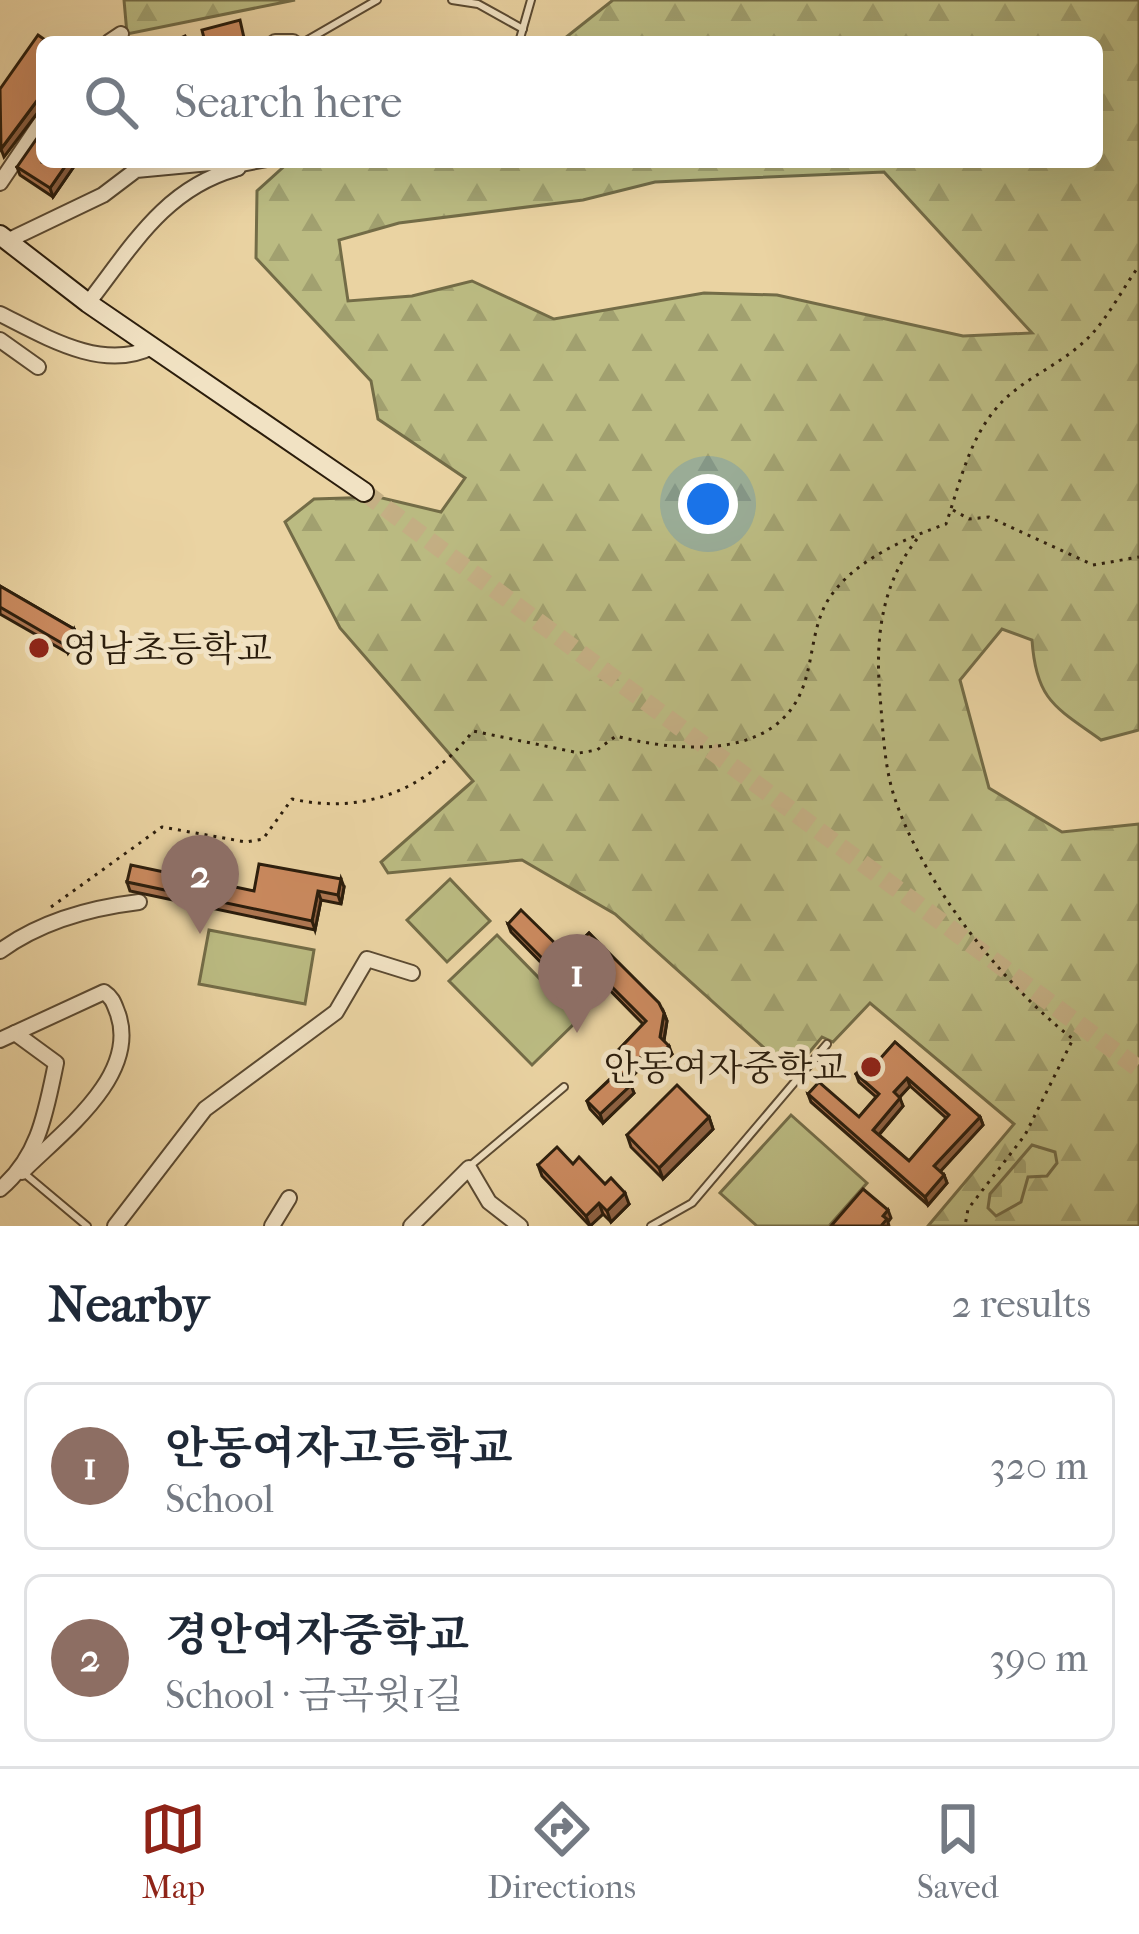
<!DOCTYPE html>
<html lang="en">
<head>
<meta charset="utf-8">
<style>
  body { margin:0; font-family:"IM FELL French Canon","Noto Serif KR",serif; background:#f6f6f7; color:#1f2937 }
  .you { position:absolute; left:708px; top:504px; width:42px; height:42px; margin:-30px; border:9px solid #fff; border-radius:50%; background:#1a73e8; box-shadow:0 0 0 18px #1a73e833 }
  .badge { display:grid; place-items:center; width:78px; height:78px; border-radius:50%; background:#8f2418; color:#fff; font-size:39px; font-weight:700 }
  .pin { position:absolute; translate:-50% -99px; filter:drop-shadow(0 3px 6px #0008) }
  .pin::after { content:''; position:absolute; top:63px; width:42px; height:36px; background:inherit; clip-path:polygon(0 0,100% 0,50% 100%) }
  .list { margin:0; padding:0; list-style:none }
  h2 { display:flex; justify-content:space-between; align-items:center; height:156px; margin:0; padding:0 48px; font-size:51px }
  h2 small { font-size:39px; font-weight:400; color:#747a83 }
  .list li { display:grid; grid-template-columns:78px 1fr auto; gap:36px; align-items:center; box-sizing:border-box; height:168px; margin:0 24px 24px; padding:0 24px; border:3px solid #e0e1e3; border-radius:18px }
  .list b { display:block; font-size:45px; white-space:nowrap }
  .list p { margin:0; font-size:39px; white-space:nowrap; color:#747a83 }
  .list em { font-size:39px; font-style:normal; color:#747a83 }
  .icon { flex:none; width:66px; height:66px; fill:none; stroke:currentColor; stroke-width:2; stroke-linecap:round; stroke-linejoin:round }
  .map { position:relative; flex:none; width:1139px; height:1226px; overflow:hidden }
  .search { position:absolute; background:#fff; box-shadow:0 12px 48px #0002; left:36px; right:36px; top:36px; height:132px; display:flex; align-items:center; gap:30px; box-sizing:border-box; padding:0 42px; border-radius:18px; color:#747a83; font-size:45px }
  .sheet { height:540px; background:#fff }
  nav { display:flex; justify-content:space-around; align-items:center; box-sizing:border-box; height:168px; border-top:3px solid #e0e1e3; background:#fff; font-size:33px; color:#747a83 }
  nav a { display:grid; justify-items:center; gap:6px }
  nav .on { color:#8f2418 }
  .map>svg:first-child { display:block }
  .green { fill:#bbbb82; stroke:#736c47; stroke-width:3 }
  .forest { fill:url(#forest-firs); stroke:#736c47; stroke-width:3; fill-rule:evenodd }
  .cemetery { fill:url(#cemetery-stones); stroke:#736c47; stroke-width:3 }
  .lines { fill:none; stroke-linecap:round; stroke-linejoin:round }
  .secondary-tunnel { stroke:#c4af84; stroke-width:18; stroke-dasharray:18 9; stroke-linecap:butt }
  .lane-casing { stroke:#5b4a32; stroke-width:10 }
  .street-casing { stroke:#5b4a32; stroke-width:18 }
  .secondary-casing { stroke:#2b1d0c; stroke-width:22 }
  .path { stroke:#2b1d0c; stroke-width:3; stroke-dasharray:3 6; stroke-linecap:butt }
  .lane { stroke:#f1e2c3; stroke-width:6 }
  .street { stroke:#f1e2c3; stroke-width:14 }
  .secondary { stroke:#f1e2c3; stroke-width:18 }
  .wall { fill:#af7752; stroke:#2b1d0c; stroke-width:3; fill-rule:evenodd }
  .shaded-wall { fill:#8e6142; stroke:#2b1d0c; stroke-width:3 }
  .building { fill:#cb8a5f; stroke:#2b1d0c; stroke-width:3; fill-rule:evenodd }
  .poi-dot { fill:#8f2418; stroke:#f1e2c3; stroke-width:4.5 }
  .labels { text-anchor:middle; stroke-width:10; stroke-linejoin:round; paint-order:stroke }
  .poi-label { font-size:36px; fill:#2b1d0c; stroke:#f1e2c3; text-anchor:start }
</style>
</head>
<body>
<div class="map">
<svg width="1139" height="1226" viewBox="0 0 1139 1226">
  <defs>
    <pattern id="forest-firs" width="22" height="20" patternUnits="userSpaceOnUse" patternTransform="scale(3)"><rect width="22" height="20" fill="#bbbb82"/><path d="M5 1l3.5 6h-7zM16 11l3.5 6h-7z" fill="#a1a06f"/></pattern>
    <pattern id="cemetery-stones" width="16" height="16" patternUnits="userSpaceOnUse" patternTransform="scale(3)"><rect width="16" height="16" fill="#bbbb82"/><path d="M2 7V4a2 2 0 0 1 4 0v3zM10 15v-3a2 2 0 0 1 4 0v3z" fill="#a1a06f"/></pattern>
  </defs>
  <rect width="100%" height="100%" fill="#ead3a2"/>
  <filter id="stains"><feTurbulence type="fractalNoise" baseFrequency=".00167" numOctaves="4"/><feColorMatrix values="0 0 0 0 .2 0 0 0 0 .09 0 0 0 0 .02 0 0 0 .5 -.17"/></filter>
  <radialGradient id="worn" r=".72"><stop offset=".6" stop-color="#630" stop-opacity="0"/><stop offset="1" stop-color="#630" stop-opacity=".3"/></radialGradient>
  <g class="green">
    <polygon points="450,879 490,921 447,962 407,920"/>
    <polygon points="209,930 314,950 305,1004 199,984"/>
    <polygon points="497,935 579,1019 532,1065 449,981"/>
    <polygon points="791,1115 867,1183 829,1226 757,1226 720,1193"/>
  </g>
  <g class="forest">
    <polygon points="124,0 295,0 127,34"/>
    <path d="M613 0H1139V730L1101 740C1055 707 1036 700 1032 640L1002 629 960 680 989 788 1062 832 1139 824V1226H928L1014 1124 870 1003 833 1042 822 1037 792 1073 615 914 522 860 388 873 381 862 473 781 340 628 285 522 314 499 378 497 441 512 465 478 378 419 371 381 256 258 257 191 289 162H1097V42H560ZM884 172 1032 333 963 336 777 295 704 293 554 319 472 281 412 296 348 301 339 240 399 223 583 200 655 182Z"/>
  </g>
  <polygon class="cemetery" points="1032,1145 1055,1152 1057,1163 1047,1176 1028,1177 1021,1202 996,1216 988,1208 990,1194"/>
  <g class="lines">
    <polyline class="secondary-tunnel" points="364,492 1139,1069"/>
    <defs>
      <g id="lane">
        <polyline points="452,0 478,4 523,29"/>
        <polyline points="304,42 377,0"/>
        <polyline points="519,42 531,0"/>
        <polyline points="241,168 272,162"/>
        <polyline points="471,1165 564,1087"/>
        <polyline points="25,1174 87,1226"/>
        <polyline points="651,1226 692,1203 827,1044"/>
      </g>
      <g id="street">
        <polyline points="109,42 121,34"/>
        <polyline points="275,42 293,42"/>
        <polyline points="0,183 42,121"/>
        <polyline points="7,241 103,195 136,170 210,163 238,168"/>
        <path d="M88 303C131 248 164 189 235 169"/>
        <path d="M0 314C46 337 103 372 152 347"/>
        <polyline points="0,340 38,367"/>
        <path d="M0 951C41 921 89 908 139 902"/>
        <path d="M0 1040 104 992C113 998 114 1004 118 1014 139 1076 62 1132 22 1172"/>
        <path d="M0 1189C39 1157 46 1111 56 1063L15 1033"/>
        <polyline points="115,1226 205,1109 336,1012 367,959 412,973"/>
        <polyline points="272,1226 289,1198"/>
        <polyline points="411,1226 469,1168 489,1202 520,1226"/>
      </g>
      <polyline id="secondary" points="0,235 88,303 364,492"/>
    </defs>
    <use href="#lane" class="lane-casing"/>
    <use href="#street" class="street-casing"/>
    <use href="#secondary" class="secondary-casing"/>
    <g class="path">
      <polyline points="953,510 969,519 989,517 1093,565 1139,557"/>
      <path d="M917 539C881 585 875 639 880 696 883 729 884 765 894 796 922 882 1002 984 1073 1039L1025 1135 968 1209 965 1226"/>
      <path d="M51 907 162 827 246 842 263 839 292 799C365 815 427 790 473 731L579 753 597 750 616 736C670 750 761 761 796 702 815 670 809 628 830 597 855 560 906 538 946 524 959 486 968 443 994 411 1020 378 1060 367 1090 336 1109 316 1123 288 1139 266"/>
    </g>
    <use href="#lane" class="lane"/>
    <use href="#street" class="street"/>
    <use href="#secondary" class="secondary"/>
  </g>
  <g class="wall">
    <polygon points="42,162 77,162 53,197 20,175 17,167"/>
    <polygon points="0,586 74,629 77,638 68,653 0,614"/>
    <polygon points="127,882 254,891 344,887 341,904 321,900 315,930 130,891"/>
    <polygon points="508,924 567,955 589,933 664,1013 667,1021 664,1041 672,1054 654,1071 646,1063 627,1081 634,1093 603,1123 590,1109 587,1101 613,1076 609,1071 606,1063 643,1024 587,967 566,988 511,932"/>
    <path d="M895 1042 980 1117 983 1125 940 1171 944 1175 947 1183 928 1205 811 1102 808 1094 859 1117 876 1097 859 1082 856 1074 872 1068ZM910 1086 946 1118 909 1161 879 1135 903 1106 899 1098Z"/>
    <polygon points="709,1117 713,1129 663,1179 631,1147 627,1135"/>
    <polygon points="573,1164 605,1184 629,1204 611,1222 603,1214 590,1226 542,1176 538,1165"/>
  </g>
  <g class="shaded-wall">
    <polygon points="42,94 42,107 4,157 1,149"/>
    <polygon points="68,162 77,162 53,197 50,188"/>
    <polygon points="74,629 77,638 68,653 65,645"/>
    <polygon points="341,879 344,887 341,904 338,895"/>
    <polygon points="318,891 321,900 315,930 312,921"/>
    <polygon points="584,959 587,967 566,988 563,979"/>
    <polygon points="664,1013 667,1021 663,1045 660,1037"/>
    <polygon points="669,1046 672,1054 654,1071 651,1063"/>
    <polygon points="643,1055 646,1063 625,1083 622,1075"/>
    <polygon points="907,1078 910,1086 897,1100 894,1092"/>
    <polygon points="631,1085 634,1093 603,1123 600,1114"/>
    <polygon points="900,1098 903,1106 876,1138 873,1130"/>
    <polygon points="709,1117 713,1129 663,1179 659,1168"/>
    <polygon points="980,1117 983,1125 937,1175 934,1166"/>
    <polygon points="944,1175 947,1183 928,1205 925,1197"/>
    <polygon points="625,1193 629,1204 611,1222 607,1211"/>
    <polygon points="599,1203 603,1214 590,1226 586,1216"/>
    <polygon points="888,1210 891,1218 888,1222 889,1226 881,1226 883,1216"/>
  </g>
  <g class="building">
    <polygon points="240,20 244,38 229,42 205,42 202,30"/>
    <polygon points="38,35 48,42 42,42 42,94 1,149 0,89"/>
    <polygon points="185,36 188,42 172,42"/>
    <polygon points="42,131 42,162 68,162 50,188 17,167"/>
    <polygon points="0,586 74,629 65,645 0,607"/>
    <polygon points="259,864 341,879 338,895 318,891 312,921 127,882 131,865 254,891"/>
    <polygon points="521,910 567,955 589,933 659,1003 664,1013 660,1037 669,1046 651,1063 643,1055 622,1075 631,1085 600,1114 587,1101 616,1074 606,1063 646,1021 584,959 563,979 508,924"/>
    <path d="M895 1042 980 1117 934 1166 944 1175 925 1197 808 1094 819 1082 859 1117 879 1094 856 1074 866 1063 872 1068ZM907 1078 949 1115 909 1161 873 1130 900 1098 894 1092Z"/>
    <polygon points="677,1085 709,1117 659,1168 627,1135"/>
    <polygon points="557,1147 573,1164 579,1157 605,1184 611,1178 625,1193 607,1211 599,1203 586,1216 538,1165"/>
    <polygon points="863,1189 888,1210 883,1216 887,1219 881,1226 831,1226"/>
  </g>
  <g class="poi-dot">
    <circle cx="39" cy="648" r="12"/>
    <circle cx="871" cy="1067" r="12"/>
  </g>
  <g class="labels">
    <g class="poi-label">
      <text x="63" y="661">영남초등학교</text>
      <text x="847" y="1080" text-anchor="end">안동여자중학교</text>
    </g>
  </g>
  <rect width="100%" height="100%" filter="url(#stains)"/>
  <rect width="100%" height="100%" fill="url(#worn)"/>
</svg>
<div class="you"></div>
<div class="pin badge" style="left:577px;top:1033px;background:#8d6e63">1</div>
<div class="pin badge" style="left:200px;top:934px;background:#8d6e63">2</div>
<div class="search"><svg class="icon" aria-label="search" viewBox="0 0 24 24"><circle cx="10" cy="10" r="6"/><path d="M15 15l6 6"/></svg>Search here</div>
</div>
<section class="sheet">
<h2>Nearby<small>2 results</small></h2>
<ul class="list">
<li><span class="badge" style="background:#8d6e63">1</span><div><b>안동여자고등학교</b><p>School</p></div><em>320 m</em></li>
<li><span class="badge" style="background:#8d6e63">2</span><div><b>경안여자중학교</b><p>School · 금곡윗1길</p></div><em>390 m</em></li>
</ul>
</section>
<nav>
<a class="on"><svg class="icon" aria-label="map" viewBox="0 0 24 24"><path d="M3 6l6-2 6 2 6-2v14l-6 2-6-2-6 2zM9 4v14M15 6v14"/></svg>Map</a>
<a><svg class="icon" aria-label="directions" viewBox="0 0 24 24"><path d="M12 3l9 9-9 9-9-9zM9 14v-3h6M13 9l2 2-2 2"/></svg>Directions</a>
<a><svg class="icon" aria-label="saved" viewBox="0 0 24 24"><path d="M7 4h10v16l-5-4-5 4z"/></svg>Saved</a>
</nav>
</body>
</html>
